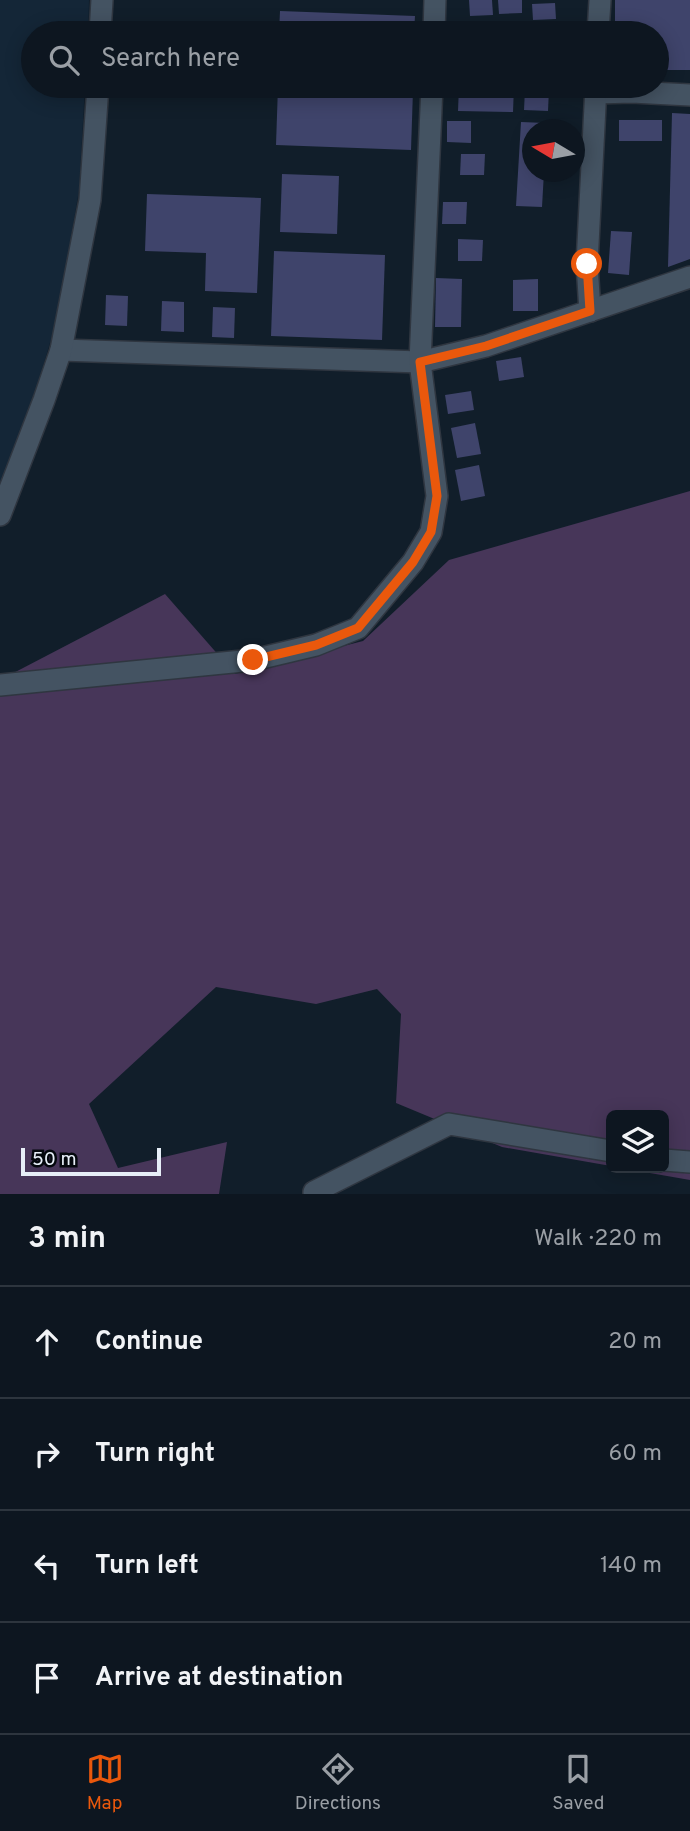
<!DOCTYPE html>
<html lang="en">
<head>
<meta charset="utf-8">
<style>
  body { margin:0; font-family:Overpass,sans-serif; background:#161f29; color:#f1f3f6 }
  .controls { position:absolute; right:21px; bottom:21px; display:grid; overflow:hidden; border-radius:10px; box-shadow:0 4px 18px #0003 }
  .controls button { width:63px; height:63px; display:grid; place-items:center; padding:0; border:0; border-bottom:2px solid #2d353e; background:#0d1620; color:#f1f3f6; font:35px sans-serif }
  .compass { position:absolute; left:522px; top:119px; width:63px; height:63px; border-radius:50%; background:#0d1620; box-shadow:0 4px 18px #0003; rotate:280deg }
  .scale { position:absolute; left:21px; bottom:18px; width:140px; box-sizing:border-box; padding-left:7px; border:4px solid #e6eef7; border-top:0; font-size:19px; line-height:24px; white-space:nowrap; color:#e6eef7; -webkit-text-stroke:5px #04080d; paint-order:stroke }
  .stop { position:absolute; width:21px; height:21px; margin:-16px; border:5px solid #ea580c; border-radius:50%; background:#fff }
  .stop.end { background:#ea580c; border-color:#fff; box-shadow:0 2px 7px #0008 }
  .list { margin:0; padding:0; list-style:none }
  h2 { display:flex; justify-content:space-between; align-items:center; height:91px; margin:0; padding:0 28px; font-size:30px }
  h2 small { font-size:23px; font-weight:400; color:#9a9fa5 }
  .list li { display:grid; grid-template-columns:46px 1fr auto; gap:21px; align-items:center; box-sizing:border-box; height:112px; padding:0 28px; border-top:2px solid #2d353e }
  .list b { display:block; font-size:26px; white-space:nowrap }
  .list em { font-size:23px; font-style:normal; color:#9a9fa5 }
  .icon { flex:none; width:38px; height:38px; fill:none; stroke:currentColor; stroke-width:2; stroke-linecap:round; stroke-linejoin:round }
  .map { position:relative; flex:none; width:690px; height:1194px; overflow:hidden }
  .search { position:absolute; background:#0d1620; box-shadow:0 4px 18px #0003; left:21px; right:21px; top:21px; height:77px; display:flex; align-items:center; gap:18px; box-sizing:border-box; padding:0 24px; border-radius:38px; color:#9a9fa5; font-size:26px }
  .sheet { height:539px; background:#0d1620 }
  nav { display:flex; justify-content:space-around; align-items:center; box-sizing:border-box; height:98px; border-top:2px solid #2d353e; background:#0d1620; font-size:19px; color:#9a9fa5 }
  nav a { display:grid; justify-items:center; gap:4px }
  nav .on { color:#ea580c }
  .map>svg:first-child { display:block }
  .built { fill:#142637 }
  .green { fill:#473659 }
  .building { fill:#3f446b }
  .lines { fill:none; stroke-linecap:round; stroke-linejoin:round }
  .minor-casing { stroke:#2f3640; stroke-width:24 }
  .minor { stroke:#445362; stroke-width:21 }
  .route { stroke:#ea580c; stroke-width:9 }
</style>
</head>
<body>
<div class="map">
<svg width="690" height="1194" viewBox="0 0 690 1194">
  <rect width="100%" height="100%" fill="#111e2a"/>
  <polygon class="built" points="0,0 89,0 88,33 33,33 33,86 85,86 79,190 67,261 52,336 31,407 0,485"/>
  <polygon class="green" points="690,491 690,1180 621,1168 664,1168 664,1115 611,1115 611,1166 502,1147 396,1103 401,1014 377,989 316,1004 216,987 89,1104 118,1168 227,1142 219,1194 0,1194 0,680 165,594 235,674 363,641 449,560"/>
  <g class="building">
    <polygon points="469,0 492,0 493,15 470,16"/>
    <polygon points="498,0 522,0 522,13 499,14"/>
    <polygon points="615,0 690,0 690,70 657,70 657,33 615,33"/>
    <polygon points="555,3 556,19 533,20 532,4"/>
    <polygon points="280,11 415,16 414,33 279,33"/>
    <polygon points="515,30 515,33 477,33 477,31"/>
    <polygon points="278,86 413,90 411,150 276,145"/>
    <polygon points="459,86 514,86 513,112 458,111"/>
    <polygon points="525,89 549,89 548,111 524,110"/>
    <polygon points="672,113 690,114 690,259 668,267"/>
    <rect x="619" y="120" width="43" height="21"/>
    <polygon points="447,121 471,121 471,143 447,142"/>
    <polygon points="521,122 546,123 545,130 532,130 532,172 544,172 542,207 516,206"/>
    <polygon points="461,154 485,154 484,175 460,175"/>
    <polygon points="282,174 339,176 337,234 280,232"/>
    <polygon points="147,194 261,198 257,293 205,291 206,253 145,251"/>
    <polygon points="443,202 467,202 466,224 442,224"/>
    <polygon points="611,231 632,232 629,275 608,273"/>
    <polygon points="458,239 483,240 482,261 458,261"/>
    <polygon points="274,251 385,255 382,340 271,336"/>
    <polygon points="436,278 462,279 461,327 435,327"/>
    <polygon points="538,279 538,311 513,311 513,280"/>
    <polygon points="106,295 128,296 127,326 105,325"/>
    <polygon points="162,301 184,302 184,332 161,331"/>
    <polygon points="213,307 235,308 234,338 212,337"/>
    <polygon points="521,357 524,377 499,381 496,361"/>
    <polygon points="471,391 474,410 448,414 445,395"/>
    <polygon points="475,423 481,454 457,458 451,428"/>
    <polygon points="479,465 485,496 461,501 455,470"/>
  </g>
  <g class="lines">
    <defs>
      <g id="minor">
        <polyline points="100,33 102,0"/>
        <polyline points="434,33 435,0"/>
        <polyline points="598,33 600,0"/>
        <polyline points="596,93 632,92 690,95"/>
        <polyline points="590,311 587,264 596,86"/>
        <polyline points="61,350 420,362 486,346 690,277"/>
        <polyline points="0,515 44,400 61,350 90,200 98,86"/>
        <polyline points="0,685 253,660 316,645 358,628 413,562 431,532 437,496 420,362 432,86"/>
        <polyline points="664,1160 690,1162"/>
        <polyline points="314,1192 449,1124 611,1151"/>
      </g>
    </defs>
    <use href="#minor" class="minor-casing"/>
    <use href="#minor" class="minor"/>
  </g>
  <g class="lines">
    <polyline class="route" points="253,660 316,645 358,628 413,562 431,532 437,496 420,362 486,346 590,311 587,264"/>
  </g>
</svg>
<div class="controls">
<button><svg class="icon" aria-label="layers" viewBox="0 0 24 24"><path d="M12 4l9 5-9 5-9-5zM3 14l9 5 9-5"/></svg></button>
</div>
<svg class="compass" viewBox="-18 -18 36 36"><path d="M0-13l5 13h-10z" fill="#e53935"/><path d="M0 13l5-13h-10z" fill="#9a9fa5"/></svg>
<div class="scale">50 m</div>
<div class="stop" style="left:587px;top:264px"></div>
<div class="stop end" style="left:253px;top:660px"></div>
<div class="search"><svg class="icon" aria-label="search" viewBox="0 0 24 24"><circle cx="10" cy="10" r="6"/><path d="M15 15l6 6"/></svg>Search here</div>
</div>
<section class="sheet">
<h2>3 min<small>Walk · 220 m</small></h2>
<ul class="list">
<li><svg class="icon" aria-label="ahead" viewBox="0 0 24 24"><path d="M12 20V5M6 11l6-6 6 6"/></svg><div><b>Continue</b></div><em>20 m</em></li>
<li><svg class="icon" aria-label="right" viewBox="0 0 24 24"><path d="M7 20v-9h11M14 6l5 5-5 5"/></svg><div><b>Turn right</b></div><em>60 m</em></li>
<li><svg class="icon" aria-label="left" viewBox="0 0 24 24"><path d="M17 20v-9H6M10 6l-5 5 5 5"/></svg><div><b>Turn left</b></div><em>140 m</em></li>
<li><svg class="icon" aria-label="arrive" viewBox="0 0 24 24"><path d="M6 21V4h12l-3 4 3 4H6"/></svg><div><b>Arrive at destination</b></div></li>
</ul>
</section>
<nav>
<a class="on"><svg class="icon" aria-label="map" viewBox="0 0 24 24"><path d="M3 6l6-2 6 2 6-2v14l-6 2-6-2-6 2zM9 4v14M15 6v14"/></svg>Map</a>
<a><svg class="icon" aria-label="directions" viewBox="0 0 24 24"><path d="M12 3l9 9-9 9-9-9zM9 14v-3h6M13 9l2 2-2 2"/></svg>Directions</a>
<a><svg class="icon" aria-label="saved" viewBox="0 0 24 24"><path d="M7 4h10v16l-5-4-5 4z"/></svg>Saved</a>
</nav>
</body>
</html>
